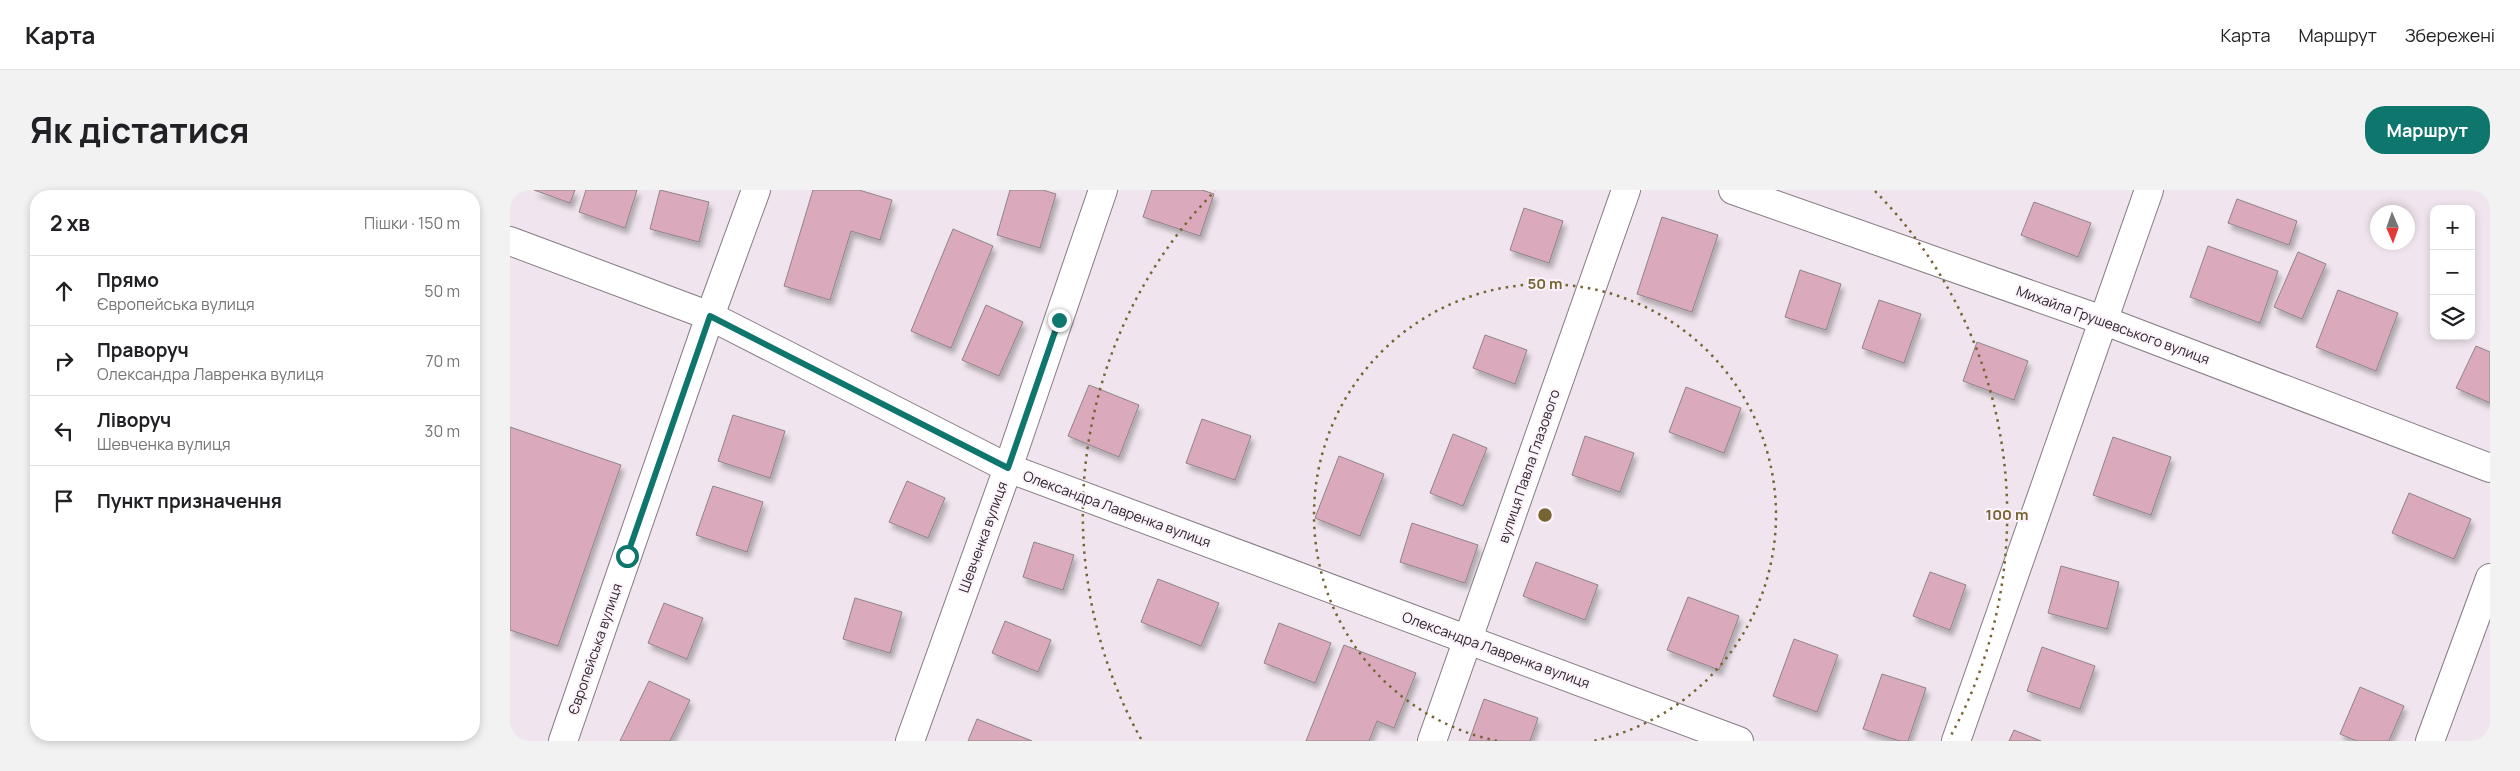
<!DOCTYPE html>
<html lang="uk">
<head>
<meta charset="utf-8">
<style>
  body { margin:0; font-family:Manrope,sans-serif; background:#f2f2f2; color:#202124 }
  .controls { position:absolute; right:15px; top:15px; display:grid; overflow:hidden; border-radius:10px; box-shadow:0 2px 8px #0003 }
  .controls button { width:45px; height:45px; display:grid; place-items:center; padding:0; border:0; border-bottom:1px solid #e0e0e0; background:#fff; color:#202124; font:25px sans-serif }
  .compass { position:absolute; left:1860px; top:15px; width:45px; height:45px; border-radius:50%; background:#fff; box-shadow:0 2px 8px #0003; rotate:178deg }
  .stop { position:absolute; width:15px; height:15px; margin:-11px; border:4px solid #0f766e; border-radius:50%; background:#fff }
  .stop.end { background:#0f766e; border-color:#fff; box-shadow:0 1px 5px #0008 }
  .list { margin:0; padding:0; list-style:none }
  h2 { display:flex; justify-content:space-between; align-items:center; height:65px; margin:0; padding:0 20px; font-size:21px }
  h2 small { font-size:16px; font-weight:400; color:#757577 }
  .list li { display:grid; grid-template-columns:32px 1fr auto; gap:15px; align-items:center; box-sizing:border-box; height:70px; padding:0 20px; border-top:1px solid #e0e0e0 }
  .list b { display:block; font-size:19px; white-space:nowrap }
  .list p { margin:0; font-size:16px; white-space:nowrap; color:#757577 }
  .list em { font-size:16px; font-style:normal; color:#757577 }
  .icon { flex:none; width:28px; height:28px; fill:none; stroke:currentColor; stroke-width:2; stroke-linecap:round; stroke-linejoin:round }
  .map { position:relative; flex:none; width:1980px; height:551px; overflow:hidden; border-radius:20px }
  header { display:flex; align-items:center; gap:30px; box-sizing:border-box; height:70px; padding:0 25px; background:#fff; border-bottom:1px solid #e0e0e0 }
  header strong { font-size:24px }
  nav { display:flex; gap:28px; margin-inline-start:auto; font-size:18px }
  .intro { display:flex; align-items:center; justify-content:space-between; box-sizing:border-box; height:120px; padding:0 30px }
  h1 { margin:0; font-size:35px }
  .button { padding:12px 22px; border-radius:20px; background:#0f766e; color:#fff; font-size:18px; font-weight:700 }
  main { display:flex; gap:30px; padding:0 30px }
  aside { flex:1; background:#fff; border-radius:20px; box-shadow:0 2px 8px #0003 }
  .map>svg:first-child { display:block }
  .building { fill:#daaabc; stroke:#908387; filter:url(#shadow) }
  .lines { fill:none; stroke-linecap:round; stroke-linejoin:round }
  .street-casing { stroke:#857b83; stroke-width:30 }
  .street { stroke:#fff; stroke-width:28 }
  .route { stroke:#0f766e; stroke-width:6 }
  .ring { fill:none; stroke:#766432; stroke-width:2.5; stroke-dasharray:2.5 5 }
  .labels { text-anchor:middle; stroke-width:4; stroke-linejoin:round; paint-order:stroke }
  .street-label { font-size:14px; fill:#2c282b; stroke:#fdf2fb }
  .centre { fill:#766432; stroke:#fdf2fb; stroke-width:2.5 }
  .ring-label { font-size:15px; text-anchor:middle; font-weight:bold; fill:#766432; stroke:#fdf2fb; stroke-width:4; stroke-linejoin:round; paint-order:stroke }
</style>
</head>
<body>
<header>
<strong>Карта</strong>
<nav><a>Карта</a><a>Маршрут</a><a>Збережені</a></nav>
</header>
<div class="intro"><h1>Як дістатися</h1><a class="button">Маршрут</a></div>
<main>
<aside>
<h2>2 хв<small>Пішки · 150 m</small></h2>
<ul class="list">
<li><svg class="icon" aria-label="ahead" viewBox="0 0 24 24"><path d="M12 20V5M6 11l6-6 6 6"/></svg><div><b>Прямо</b><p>Європейська вулиця</p></div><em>50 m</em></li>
<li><svg class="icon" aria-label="right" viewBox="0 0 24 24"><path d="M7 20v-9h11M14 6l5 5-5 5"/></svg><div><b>Праворуч</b><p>Олександра Лавренка вулиця</p></div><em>70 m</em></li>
<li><svg class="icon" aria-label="left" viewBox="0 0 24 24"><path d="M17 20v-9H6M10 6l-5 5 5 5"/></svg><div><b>Ліворуч</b><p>Шевченка вулиця</p></div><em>30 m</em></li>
<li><svg class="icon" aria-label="arrive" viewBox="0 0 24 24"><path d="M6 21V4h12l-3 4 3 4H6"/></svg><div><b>Пункт призначення</b></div></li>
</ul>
</aside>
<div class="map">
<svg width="1980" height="551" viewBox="0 0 1980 551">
  <defs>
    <filter id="shadow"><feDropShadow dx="3" dy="5.5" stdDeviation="2.5" flood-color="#0004"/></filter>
  </defs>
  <rect width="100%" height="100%" fill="#f0e5ee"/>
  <g class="building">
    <polygon points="24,0 65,0 60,13"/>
    <polygon points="76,0 127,0 115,38 69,22"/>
    <polygon points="150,0 199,12 189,52 140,39"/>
    <polygon points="303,0 349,0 382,10 370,50 341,41 320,110 274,96"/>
    <polygon points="500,0 533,0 546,4 530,58 487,45"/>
    <polygon points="642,0 692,0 704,4 690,46 633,27"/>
    <polygon points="1727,9 1787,31 1779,55 1718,33"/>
    <polygon points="1524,12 1581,33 1568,67 1511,45"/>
    <polygon points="1014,18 1053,31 1039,73 1000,60"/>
    <polygon points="1152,27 1208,45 1182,122 1127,104"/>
    <polygon points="443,39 483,56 441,158 401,141"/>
    <polygon points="1698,56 1768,81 1750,133 1680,107"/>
    <polygon points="1788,62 1816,74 1792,129 1764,117"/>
    <polygon points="1290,80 1331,94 1316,140 1275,127"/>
    <polygon points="1828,100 1888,123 1866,181 1806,157"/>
    <polygon points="1369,110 1411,124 1394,173 1352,158"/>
    <polygon points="476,115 513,132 489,186 452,170"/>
    <polygon points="975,145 1017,160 1005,194 963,178"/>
    <polygon points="1467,152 1518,171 1504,210 1453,191"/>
    <polygon points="1966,156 1980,162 1980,213 1946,198"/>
    <polygon points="579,195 629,215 609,267 558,246"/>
    <polygon points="1176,197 1231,218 1214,263 1159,242"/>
    <polygon points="223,225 275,241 260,288 208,271"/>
    <polygon points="692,229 741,246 725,290 676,273"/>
    <polygon points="0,237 111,275 48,456 0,440"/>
    <polygon points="943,244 977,258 953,316 920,303"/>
    <polygon points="1075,246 1124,263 1110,302 1062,285"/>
    <polygon points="1603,247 1661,267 1641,325 1583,305"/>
    <polygon points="829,266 874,284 850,346 805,328"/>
    <polygon points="397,291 435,308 418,348 379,332"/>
    <polygon points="203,296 253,312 237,362 186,345"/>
    <polygon points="1899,303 1961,329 1944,369 1882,343"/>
    <polygon points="902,333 968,355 955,393 890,372"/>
    <polygon points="524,352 564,365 553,400 513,387"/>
    <polygon points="1026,372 1088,395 1075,430 1013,406"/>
    <polygon points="1551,376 1609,392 1597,439 1538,423"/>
    <polygon points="1420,382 1456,395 1440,440 1403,426"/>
    <polygon points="648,389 709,413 691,456 631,432"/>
    <polygon points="1178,407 1229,426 1209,480 1157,460"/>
    <polygon points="345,408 392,422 380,463 333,449"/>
    <polygon points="154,413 193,428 177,469 138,453"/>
    <polygon points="495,431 541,450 528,482 482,463"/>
    <polygon points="769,433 821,453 805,493 754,473"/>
    <polygon points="1284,449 1328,465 1307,522 1263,506"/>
    <polygon points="834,455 906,483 884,538 867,531 859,551 796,551"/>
    <polygon points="1532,457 1585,476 1570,519 1517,501"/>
    <polygon points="1372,484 1416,498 1398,551 1390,551 1353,539"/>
    <polygon points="139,491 180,510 160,551 110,551"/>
    <polygon points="1850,497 1894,516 1879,551 1847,551 1830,544"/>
    <polygon points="974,509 1028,528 1020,551 959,551"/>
    <polygon points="467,529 522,551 458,551"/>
    <polygon points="1504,540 1531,551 1499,551"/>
  </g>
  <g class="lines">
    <defs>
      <g id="street">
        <polyline points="1223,0 1595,131 1980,278"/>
        <polyline points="0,51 200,126 498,278 1229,551"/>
        <polyline points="53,551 200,126 246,0"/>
        <polyline points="400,551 498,278 593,0"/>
        <polyline points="922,551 1116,0"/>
        <polyline points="1446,551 1639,0"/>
        <polyline points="1920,551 1980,388"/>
      </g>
    </defs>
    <use href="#street" class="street-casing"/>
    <use href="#street" class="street"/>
  </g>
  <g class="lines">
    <polyline class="route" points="117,366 200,126 498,278 549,130"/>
  </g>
  <g class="ring">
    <path d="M987 551A231 231 0 1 1 1083 551"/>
    <path d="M631 549A462 462 0 0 1 705 1M1365 1A462 462 0 0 1 1439 549"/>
  </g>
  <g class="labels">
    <g class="street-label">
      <text transform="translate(1603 135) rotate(20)" y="5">Михайла Грушевського вулиця</text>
      <text transform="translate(1019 276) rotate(-71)" y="5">вулиця Павла Глазового</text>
      <text transform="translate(607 319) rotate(20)" y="5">Олександра Лавренка вулиця</text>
      <text transform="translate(473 347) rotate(-70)" y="5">Шевченка вулиця</text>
      <text transform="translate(85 459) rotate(-71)" y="5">Європейська вулиця</text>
      <text transform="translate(986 460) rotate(20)" y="5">Олександра Лавренка вулиця</text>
    </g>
  </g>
  <circle cx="1035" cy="325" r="8" class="centre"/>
  <g class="ring-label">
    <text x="1035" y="99">50 m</text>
    <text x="1497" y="330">100 m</text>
  </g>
</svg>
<div class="controls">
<button>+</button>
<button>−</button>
<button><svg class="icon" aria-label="layers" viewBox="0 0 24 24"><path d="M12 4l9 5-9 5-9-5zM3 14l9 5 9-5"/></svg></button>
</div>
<svg class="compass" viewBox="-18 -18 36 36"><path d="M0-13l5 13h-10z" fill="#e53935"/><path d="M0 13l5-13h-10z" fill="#757577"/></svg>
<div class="stop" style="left:117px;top:366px"></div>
<div class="stop end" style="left:549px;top:130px"></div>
</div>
</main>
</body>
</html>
